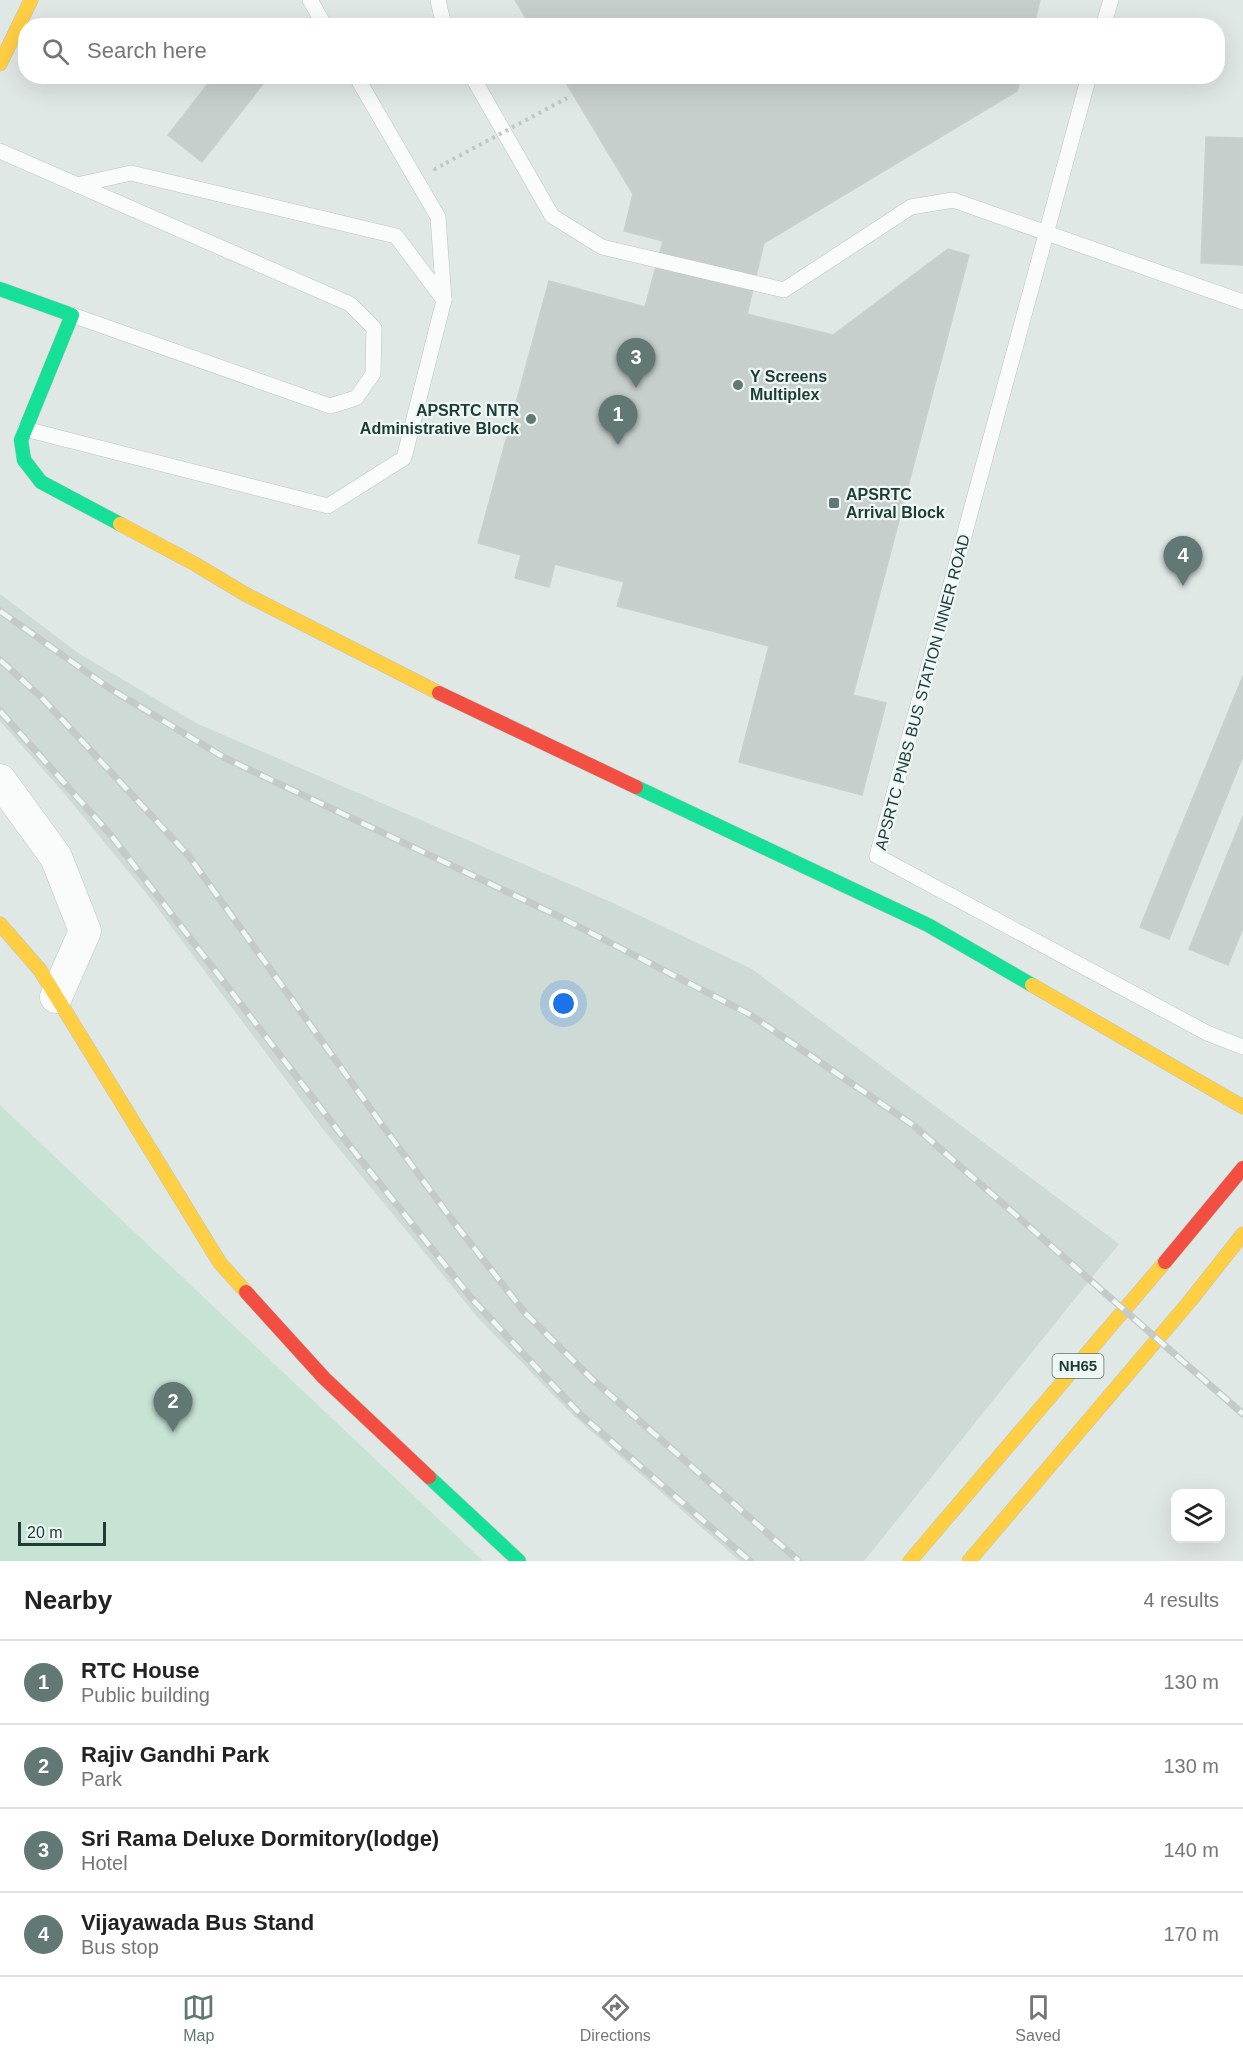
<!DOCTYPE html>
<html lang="en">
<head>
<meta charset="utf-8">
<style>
  body { margin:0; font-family:Arial,sans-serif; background:#f2f2f2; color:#222 }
  .controls { position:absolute; right:18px; bottom:18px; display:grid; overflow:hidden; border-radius:12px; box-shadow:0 6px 24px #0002 }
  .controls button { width:54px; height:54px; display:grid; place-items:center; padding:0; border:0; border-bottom:2px solid #e0e0e0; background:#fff; color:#222; font:30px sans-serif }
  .scale { position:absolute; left:18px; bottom:15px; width:88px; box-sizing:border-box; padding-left:6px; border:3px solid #1d3c38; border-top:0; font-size:16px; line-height:21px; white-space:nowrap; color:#1d3c38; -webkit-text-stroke:4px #eef7f4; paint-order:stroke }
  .you { position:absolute; left:564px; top:1004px; width:21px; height:21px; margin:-15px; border:4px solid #fff; border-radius:50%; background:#1a73e8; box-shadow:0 0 0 9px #1a73e833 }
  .badge { display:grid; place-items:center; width:39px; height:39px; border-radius:50%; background:#617875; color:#fff; font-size:20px; font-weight:700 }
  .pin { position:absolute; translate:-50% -50px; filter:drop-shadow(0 2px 3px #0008) }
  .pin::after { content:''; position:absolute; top:32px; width:21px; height:18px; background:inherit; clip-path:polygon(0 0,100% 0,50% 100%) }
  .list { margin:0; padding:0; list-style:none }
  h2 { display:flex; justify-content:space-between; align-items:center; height:78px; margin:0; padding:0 24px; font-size:26px }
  h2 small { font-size:20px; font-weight:400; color:#767676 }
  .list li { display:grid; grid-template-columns:39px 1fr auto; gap:18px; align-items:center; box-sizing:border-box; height:84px; padding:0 24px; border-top:2px solid #e0e0e0 }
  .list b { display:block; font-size:22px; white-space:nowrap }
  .list p { margin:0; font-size:20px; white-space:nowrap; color:#767676 }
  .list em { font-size:20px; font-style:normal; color:#767676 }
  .icon { flex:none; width:33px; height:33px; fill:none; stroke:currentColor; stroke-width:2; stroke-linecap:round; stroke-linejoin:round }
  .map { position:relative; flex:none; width:1243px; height:1561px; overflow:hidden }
  .search { position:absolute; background:#fff; box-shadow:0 6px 24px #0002; left:18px; right:18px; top:18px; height:66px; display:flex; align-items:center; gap:15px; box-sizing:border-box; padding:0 21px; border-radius:24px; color:#767676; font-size:22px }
  .sheet { height:414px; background:#fff }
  nav { display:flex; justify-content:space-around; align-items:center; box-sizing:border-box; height:84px; border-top:2px solid #e0e0e0; background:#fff; font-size:16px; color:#767676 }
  nav a { display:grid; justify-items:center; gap:3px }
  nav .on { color:#617875 }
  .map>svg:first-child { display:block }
  .built { fill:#cddad6 }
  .green { fill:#c7e3d4 }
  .building { fill:#c7cfcc; stroke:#c9d1cf; stroke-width:1.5 }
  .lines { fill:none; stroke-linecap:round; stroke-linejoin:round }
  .lane-casing { stroke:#bdc5c3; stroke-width:16 }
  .street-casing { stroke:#bdc5c3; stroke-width:33 }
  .fast-casing { stroke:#bcc6c3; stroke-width:15 }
  .slow-casing { stroke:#bcc6c3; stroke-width:15 }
  .jam-casing { stroke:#bcc6c3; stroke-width:15 }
  .path { stroke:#bec8c6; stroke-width:4; stroke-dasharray:3 4.5; stroke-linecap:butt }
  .lane { stroke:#fafcfb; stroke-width:15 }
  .street { stroke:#fafcfb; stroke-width:32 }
  .fast { stroke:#16e098; stroke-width:14 }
  .slow { stroke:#ffcf43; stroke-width:14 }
  .jam { stroke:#f24e42; stroke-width:14 }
  .rail-casing { stroke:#c5cac9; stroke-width:7 }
  .rail { stroke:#eef7f4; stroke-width:4.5; stroke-dasharray:14; stroke-linecap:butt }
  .path-bridge { stroke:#bec8c6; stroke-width:4; stroke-dasharray:3 4.5; stroke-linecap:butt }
  .poi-dot { fill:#617875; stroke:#eef7f4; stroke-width:2 }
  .labels { text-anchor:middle; stroke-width:4.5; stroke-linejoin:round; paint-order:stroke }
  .shield { fill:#eef7f4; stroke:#5c7470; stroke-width:1.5 }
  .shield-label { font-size:15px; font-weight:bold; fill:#1d3c38 }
  .poi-label { font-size:16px; font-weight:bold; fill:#1d3c38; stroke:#eef7f4; text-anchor:start }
  .street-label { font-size:16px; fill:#1d3c38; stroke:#eef7f4 }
</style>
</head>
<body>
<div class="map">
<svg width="1243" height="1561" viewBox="0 0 1243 1561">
  <rect width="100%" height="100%" fill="#e0e8e6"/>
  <polygon class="built" points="0,594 78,653 196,723 611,902 752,969 1119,1244 864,1561 740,1561 575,1417 479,1319 322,1128 150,898 63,792 0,721"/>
  <polygon class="green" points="0,1105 483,1561 0,1561"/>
  <g class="building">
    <polygon points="515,0 1040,0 1034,26 531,26"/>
    <polygon points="214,76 269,76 202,162 168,135"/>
    <polygon points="562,76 1021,76 1017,91 764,243 747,314 833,335 948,249 969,255 853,695 886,703 862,795 739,762 769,646 617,606 624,582 555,564 549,587 515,578 521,555 478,543 549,281 645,307 663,241 624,231 633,194"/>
    <polygon points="1206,137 1243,138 1243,265 1201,263"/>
    <polygon points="1243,676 1243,756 1169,939 1140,927"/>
    <polygon points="1243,816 1243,928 1228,965 1189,949"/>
  </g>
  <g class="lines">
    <defs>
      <g id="lane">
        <polyline points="310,0 325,26"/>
        <polyline points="438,0 444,26"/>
        <polyline points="1103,26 1111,0"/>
        <polyline points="356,76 438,217 444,300"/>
        <polyline points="472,76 552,216 602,247 784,290 911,207 953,200 1243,302"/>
        <polyline points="1089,76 877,856 1207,1033 1243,1047"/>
        <polyline points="0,151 350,304 374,328 373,374 356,398 330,406 72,315"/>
        <polyline points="25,429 328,506 404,458 444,300 396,236 131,173 77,185"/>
      </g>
      <polyline id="street" points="0,780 56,857 85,931 56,997"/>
      <g id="fast">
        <polyline points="0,289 72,315 21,440 24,460 41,482 120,524"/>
        <polyline points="636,787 928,925 1032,985"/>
        <polyline points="429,1477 519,1561"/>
      </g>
      <g id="slow">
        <polyline points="0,64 31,0"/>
        <polyline points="120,524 195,564 245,594 439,693"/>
        <polyline points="0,924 40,970 220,1263 246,1292"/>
        <polyline points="1032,985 1243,1107"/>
        <polyline points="910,1561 1165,1262"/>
        <polyline points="969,1561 1190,1301 1243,1234"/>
      </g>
      <g id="jam">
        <polyline points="439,693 636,787"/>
        <polyline points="1165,1262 1243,1168"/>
        <polyline points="246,1292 324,1378 429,1477"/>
      </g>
    </defs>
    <use href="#lane" class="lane-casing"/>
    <use href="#street" class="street-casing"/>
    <use href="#fast" class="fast-casing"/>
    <use href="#slow" class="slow-casing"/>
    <use href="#jam" class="jam-casing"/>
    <polyline class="path" points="434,168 435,169 446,163"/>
    <use href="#lane" class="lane"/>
    <use href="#street" class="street"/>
    <use href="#fast" class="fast"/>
    <use href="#slow" class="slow"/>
    <use href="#jam" class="jam"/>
    <defs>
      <g id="rail">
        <polyline points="0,611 109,688 225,758 556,915 749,1014 913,1125 1243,1414"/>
        <polyline points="0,660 41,697 188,855 388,1133 453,1221 525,1313 592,1379 799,1561"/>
        <polyline points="0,711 110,834 353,1150 473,1300 581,1415 750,1561"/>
      </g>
    </defs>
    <use href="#rail" class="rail-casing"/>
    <use href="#rail" class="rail"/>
    <polyline class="path-bridge" points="446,163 567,98"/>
  </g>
  <g class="poi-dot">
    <circle cx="738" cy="385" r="6"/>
    <circle cx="531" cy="419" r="6"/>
    <rect x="828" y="497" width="12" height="12" rx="3"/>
  </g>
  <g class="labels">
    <rect class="shield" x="1052.5" y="1354" width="51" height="24" rx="4.5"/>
    <g class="shield-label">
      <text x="1078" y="1371">NH65</text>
    </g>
    <g class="poi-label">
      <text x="750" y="382">Y Screens<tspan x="750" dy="18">Multiplex</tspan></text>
      <text x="519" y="416" text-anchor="end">APSRTC NTR<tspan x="519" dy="18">Administrative Block</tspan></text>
      <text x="846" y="500">APSRTC<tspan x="846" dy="18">Arrival Block</tspan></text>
    </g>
    <g class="street-label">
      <text transform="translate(922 692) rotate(-75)" y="6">APSRTC PNBS BUS STATION INNER ROAD</text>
    </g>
  </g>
</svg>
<div class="controls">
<button><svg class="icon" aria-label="layers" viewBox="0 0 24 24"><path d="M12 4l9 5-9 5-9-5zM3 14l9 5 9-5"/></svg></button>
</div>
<div class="scale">20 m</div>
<div class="you"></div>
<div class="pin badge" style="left:618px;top:445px">1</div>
<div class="pin badge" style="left:173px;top:1432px">2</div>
<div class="pin badge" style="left:636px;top:388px">3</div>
<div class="pin badge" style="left:1183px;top:586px">4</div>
<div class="search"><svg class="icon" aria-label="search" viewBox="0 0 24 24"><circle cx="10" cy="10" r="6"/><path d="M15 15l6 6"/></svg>Search here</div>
</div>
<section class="sheet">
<h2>Nearby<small>4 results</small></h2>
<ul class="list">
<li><span class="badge">1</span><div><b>RTC House</b><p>Public building</p></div><em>130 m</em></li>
<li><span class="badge">2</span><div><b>Rajiv Gandhi Park</b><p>Park</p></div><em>130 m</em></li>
<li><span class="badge">3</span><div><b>Sri Rama Deluxe Dormitory(lodge)</b><p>Hotel</p></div><em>140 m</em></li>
<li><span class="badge">4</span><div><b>Vijayawada Bus Stand</b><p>Bus stop</p></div><em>170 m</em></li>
</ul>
</section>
<nav>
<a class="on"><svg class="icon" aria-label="map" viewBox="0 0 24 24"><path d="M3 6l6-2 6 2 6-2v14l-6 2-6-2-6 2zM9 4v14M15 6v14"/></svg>Map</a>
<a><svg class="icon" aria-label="directions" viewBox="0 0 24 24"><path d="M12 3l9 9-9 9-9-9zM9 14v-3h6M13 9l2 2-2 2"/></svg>Directions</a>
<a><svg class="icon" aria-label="saved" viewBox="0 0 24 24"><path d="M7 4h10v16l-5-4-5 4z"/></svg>Saved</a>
</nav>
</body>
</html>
